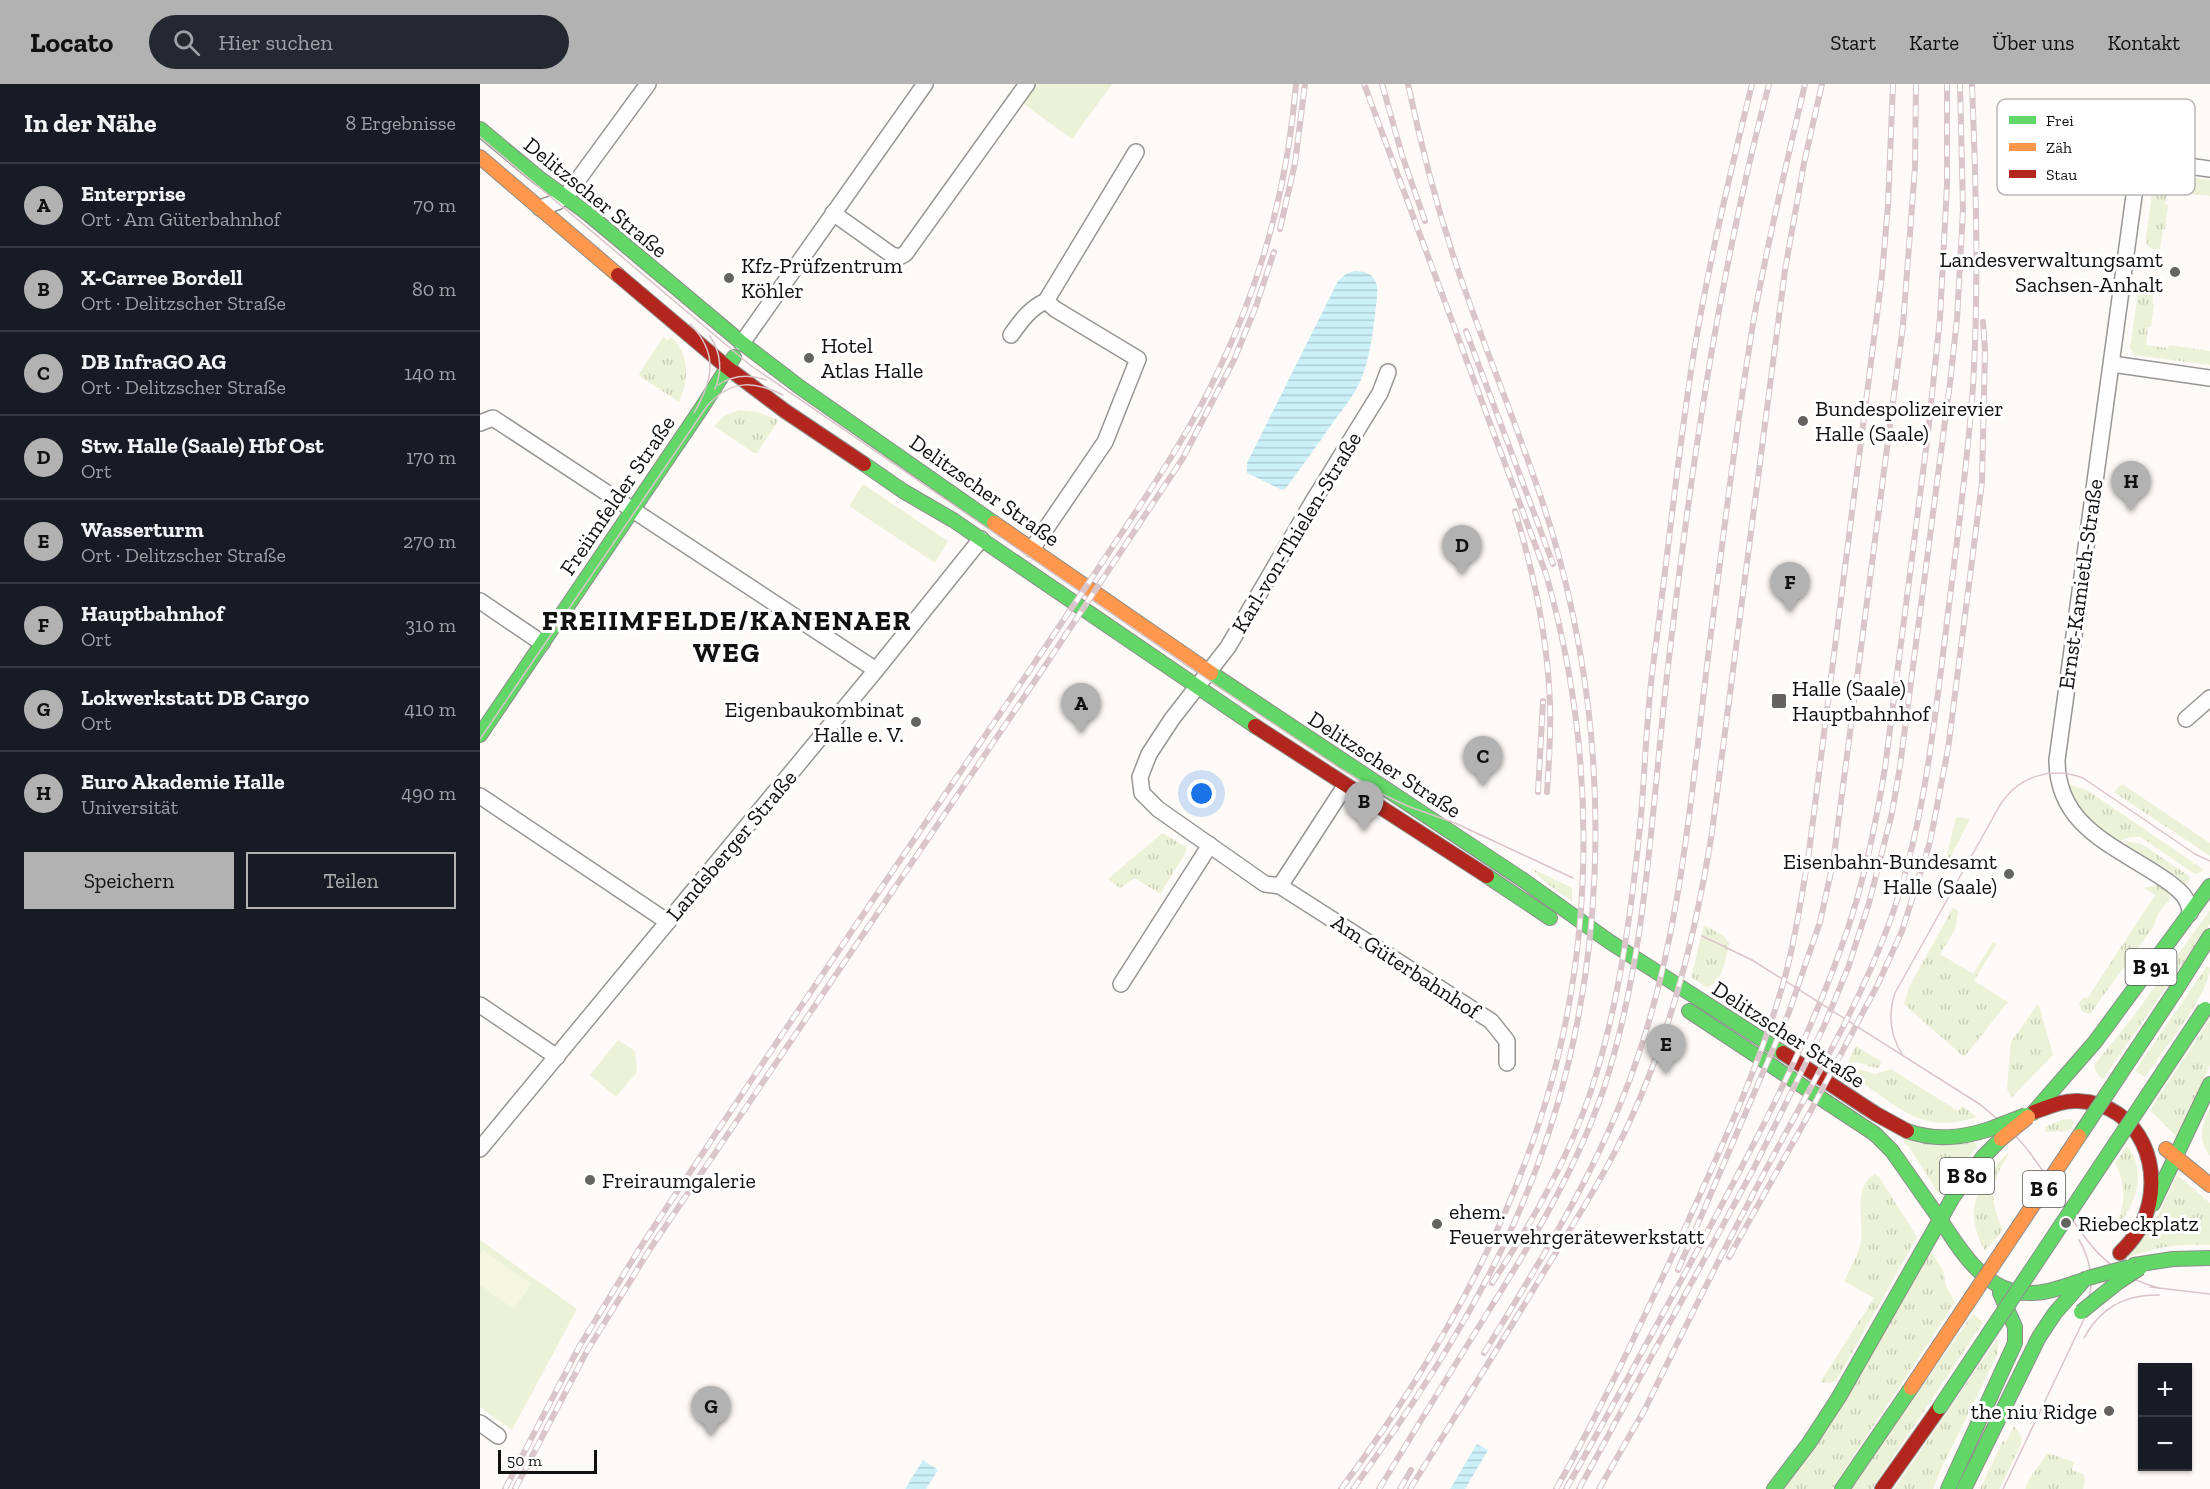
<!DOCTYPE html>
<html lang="de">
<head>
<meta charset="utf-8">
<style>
  body { margin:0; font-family:"Zilla Slab",serif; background:#242831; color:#f1f3f6 }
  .controls { position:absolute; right:18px; bottom:18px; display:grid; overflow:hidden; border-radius:0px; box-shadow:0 2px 4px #0004 }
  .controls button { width:54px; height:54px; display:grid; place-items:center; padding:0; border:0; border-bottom:2px solid #363941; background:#171b24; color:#f1f3f6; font:30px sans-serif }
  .scale { position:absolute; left:18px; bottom:15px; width:99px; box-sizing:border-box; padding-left:6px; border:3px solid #111; border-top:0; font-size:16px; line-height:21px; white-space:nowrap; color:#111; -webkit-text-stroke:4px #fff; paint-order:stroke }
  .you { position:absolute; left:722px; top:710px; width:21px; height:21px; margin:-15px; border:4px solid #fff; border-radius:50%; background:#1a73e8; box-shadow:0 0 0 9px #1a73e833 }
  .badge { display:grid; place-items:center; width:39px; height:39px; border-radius:50%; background:#b2b2b3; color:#111; font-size:20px; font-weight:700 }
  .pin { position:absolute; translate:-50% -50px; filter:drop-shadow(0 2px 3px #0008) }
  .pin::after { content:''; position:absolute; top:32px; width:21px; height:18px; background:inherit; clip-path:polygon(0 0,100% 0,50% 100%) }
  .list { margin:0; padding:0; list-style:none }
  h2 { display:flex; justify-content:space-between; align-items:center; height:78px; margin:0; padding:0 24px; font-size:26px }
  h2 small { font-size:20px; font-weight:400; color:#9ea1a6 }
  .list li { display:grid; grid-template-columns:39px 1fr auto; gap:18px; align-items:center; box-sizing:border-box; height:84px; padding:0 24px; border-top:2px solid #363941 }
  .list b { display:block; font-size:22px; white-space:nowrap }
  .list p { margin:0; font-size:20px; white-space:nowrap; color:#9ea1a6 }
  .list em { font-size:20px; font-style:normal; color:#9ea1a6 }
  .actions { display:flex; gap:12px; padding:18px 24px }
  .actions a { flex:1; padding:14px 0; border:2px solid #b2b2b3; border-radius:0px; text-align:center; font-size:21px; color:#b2b2b3 }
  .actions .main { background:#b2b2b3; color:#111 }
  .icon { flex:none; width:33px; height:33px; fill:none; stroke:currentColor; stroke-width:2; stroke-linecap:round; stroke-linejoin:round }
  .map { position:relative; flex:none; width:1730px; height:1405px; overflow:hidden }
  header { display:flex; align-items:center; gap:36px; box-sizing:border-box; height:84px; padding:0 30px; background:#b2b2b3; color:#111 }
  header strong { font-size:28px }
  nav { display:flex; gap:33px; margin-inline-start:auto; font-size:21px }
  .search { width:420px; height:54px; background:#242831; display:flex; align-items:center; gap:15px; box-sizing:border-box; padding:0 21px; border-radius:33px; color:#9ea1a6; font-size:22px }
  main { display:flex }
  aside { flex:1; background:#171b24 }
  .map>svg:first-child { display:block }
  .grass { fill:url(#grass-tufts) }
  .park { fill:#ecf2d7 }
  .pitch { fill:#f4f6e0 }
  .water { fill:url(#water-rules) }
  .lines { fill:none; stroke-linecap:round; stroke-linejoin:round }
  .street-casing { stroke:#979695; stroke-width:18 }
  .fast-casing { stroke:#8e8d8b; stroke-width:16 }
  .slow-casing { stroke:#8e8d8b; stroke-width:16 }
  .jam-casing { stroke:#8e8d8b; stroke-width:16 }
  .street { stroke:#fffefe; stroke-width:15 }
  .fast { stroke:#63d668; stroke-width:14 }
  .slow { stroke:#ff974d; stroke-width:14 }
  .jam { stroke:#b3261e; stroke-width:14 }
  .tram { stroke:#dac5ca; stroke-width:1.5 }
  .rail-casing { stroke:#dac5ca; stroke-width:6 }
  .rail { stroke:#fff; stroke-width:4; stroke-dasharray:11; stroke-linecap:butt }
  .fast-bridge-casing { stroke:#8e8d8b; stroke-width:16; stroke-linecap:butt }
  .slow-bridge-casing { stroke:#8e8d8b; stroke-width:16; stroke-linecap:butt }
  .fast-bridge { stroke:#63d668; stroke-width:14 }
  .slow-bridge { stroke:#ff974d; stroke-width:14 }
  .poi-dot { fill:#646362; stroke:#fff; stroke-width:2 }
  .labels { text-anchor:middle; stroke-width:6; stroke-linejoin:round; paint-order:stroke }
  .shield { fill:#fff; stroke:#585858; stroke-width:1.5 }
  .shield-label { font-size:21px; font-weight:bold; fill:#111 }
  .street-label { font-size:22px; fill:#111; stroke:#fff }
  .poi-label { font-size:22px; fill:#111; stroke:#fff; text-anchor:start }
  .district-label { font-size:28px; font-weight:bold; letter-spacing:1.5px; fill:#111; stroke:#fff }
  .key { fill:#fff; stroke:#b8b8b8; stroke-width:1.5 }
  .key-label { font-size:16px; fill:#111 }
</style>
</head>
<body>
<header>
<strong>Locato</strong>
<div class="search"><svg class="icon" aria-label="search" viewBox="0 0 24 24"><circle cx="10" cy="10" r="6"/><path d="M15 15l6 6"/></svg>Hier suchen</div>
<nav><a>Start</a><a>Karte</a><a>Über uns</a><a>Kontakt</a></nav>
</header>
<main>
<aside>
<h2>In der Nähe<small>8 Ergebnisse</small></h2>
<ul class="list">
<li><span class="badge">A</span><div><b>Enterprise</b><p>Ort · Am Güterbahnhof</p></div><em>70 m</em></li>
<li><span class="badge">B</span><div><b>X-Carree Bordell</b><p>Ort · Delitzscher Straße</p></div><em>80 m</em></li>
<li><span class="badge">C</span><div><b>DB InfraGO AG</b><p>Ort · Delitzscher Straße</p></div><em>140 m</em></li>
<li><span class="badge">D</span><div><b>Stw. Halle (Saale) Hbf Ost</b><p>Ort</p></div><em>170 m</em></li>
<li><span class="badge">E</span><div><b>Wasserturm</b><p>Ort · Delitzscher Straße</p></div><em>270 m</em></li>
<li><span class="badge">F</span><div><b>Hauptbahnhof</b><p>Ort</p></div><em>310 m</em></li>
<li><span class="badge">G</span><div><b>Lokwerkstatt DB Cargo</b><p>Ort</p></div><em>410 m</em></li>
<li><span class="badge">H</span><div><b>Euro Akademie Halle</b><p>Universität</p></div><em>490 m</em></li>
</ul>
<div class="actions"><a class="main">Speichern</a><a>Teilen</a></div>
</aside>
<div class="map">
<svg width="1730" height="1405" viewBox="0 0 1730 1405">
  <defs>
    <pattern id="grass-tufts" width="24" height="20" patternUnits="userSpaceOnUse" patternTransform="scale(1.5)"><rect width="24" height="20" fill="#ecf2d7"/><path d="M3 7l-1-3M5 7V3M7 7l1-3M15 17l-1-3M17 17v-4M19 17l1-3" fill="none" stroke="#c9ceb8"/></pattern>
    <pattern id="water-rules" width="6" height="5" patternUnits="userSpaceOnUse" patternTransform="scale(1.5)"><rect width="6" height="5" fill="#ccf0f8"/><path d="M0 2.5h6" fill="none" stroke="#aecdd4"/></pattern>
  </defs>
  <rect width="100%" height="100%" fill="#fdfaf7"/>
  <g class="grass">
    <polygon points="1681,89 1730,96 1730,112 1712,110 1712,106 1688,103 1685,120 1688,121 1685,145 1683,145 1680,165 1672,165 1667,161 1666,154 1674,95"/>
    <polygon points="1669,196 1675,198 1672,219 1674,220 1671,243 1668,243 1666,261 1688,264 1689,261 1730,267 1730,281 1655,271 1650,264 1659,201 1664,197"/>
    <path d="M183 253 188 256 190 253 200 262 198 263 201 265C209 283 207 300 199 318L161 293 159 290Z"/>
    <polygon points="259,326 278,328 299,336 277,369 274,369 234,342 244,332"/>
    <path d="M1588 700 1607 706 1724 786 1717 790 1713 789 1661 753H1651L1640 757C1615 742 1599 728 1588 700Z"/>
    <polygon points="1642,700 1730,759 1730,772 1634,708"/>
    <polygon points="1476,733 1490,735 1467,780 1465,779"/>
    <polygon points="681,750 685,750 707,764 705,770 680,810 655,794 640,804 628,795"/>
    <polygon points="1651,758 1663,761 1709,792 1710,796 1706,800 1645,760"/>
    <polygon points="1051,784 1092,804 1092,817 1066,799"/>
    <polygon points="1679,801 1688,808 1690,815 1677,831 1674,842 1610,930 1602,928 1599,919 1604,913 1607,915 1675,811 1664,804"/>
    <polygon points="1473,824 1478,827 1475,846 1460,870 1493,890 1513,858 1517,859 1494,897 1528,918 1484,973 1424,920 1429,903"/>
    <path d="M1730 826V840L1623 995C1619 993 1613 985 1615 980L1653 933Z"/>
    <path d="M1224 841 1244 852 1249 859C1246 874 1243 900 1226 903L1211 893Z"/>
    <path d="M1727 882 1730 884C1730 909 1680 970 1665 993L1655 987Z"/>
    <polygon points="1557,921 1559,921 1573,971 1531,1014 1527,1004 1531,958"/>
    <polygon points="1730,935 1730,981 1697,1053 1670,1026"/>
    <path d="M1376 962 1400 977 1401 979 1399 984C1383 984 1377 970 1364 986Z"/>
    <path d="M1374 984 1395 990 1411 985 1478 1027 1482 1022 1497 1033C1438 1052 1418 1020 1373 993L1371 986Z"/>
    <path d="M1730 1024V1072C1717 1056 1722 1041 1730 1024Z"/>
    <polygon points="1592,1035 1594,1039 1589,1047 1566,1048 1565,1043 1581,1036"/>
    <polygon points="1425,1055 1495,1058 1497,1063 1459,1110 1429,1063 1424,1059"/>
    <path d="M1647 1062C1670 1091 1653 1125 1632 1150 1645 1125 1648 1105 1635 1079Z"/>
    <path d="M1529 1068C1527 1075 1521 1082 1518 1089 1510 1109 1514 1127 1523 1146L1505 1167C1482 1125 1498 1098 1529 1068Z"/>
    <path d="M1395 1090 1399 1093 1437 1153 1356 1297 1350 1299 1340 1298 1394 1214 1364 1197C1370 1185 1379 1170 1381 1157 1384 1135 1372 1103 1395 1090Z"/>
    <path d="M1697 1091 1730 1119V1161C1697 1160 1678 1162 1647 1174L1678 1132Z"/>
    <polygon points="1450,1166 1463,1186 1466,1202 1475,1218 1352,1405 1304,1405"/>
    <polygon points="1493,1230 1503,1238 1392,1405 1370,1405"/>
    <polygon points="1518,1254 1518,1269 1461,1385 1453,1405 1414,1405"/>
    <polygon points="1534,1342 1542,1354 1541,1360 1519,1405 1500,1405 1523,1357 1526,1358"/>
    <polygon points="1568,1369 1594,1378 1592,1386 1603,1390 1605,1395 1603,1405 1545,1405 1549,1395"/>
  </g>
  <g class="park">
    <polygon points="554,0 632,0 592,55 541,18"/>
    <polygon points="383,400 468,457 455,479 369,422"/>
    <polygon points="138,956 155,967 157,988 136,1013 110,991"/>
    <polygon points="0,1156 97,1225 32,1346 0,1323"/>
  </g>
  <polygon class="pitch" points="3,1166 51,1200 34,1225 0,1201 0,1170"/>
  <g class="water">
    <path d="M874 187C899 187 899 202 896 222 893 248 890 274 880 298 873 313 861 327 852 340 837 362 821 383 806 404L802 406 767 389V379L858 197 866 190Z"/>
    <polygon points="997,1360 1008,1366 985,1405 970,1405"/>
    <polygon points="443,1376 458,1386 446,1405 425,1405"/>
  </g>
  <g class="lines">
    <defs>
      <g id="street">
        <polyline points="60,124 77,118 89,108 168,0"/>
        <polyline points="353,129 412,171 419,173 425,170 547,0"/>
        <path d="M531 251C541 237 550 224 566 217L656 68"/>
        <polyline points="262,259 445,0"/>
        <polyline points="1632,280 1730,294"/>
        <polyline points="908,288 900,309 832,419 748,563 692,635 669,670 660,693 662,709 678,725 785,800 800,802 1011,937 1027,957 1027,979"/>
        <polyline points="0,339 13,334 396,586"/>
        <polyline points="552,465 625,358 658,275 575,225 566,217"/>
        <polyline points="0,517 62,559"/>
        <polyline points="1706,635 1730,614"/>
        <polyline points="0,712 188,838"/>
        <polyline points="800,802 865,702"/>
        <path d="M1710 829C1709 813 1699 806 1687 797 1639 763 1577 745 1577 676L1659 75 1730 85"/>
        <polyline points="641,900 730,761"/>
        <polyline points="0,921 77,973"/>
        <polyline points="0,1065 396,586 501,455"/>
        <polyline points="0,1339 18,1352"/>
      </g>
      <g id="fast">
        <polyline points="0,45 59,94 107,129 262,259 321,304 514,439"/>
        <polyline points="384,380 423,407 473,436 775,642"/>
        <polyline points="731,589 1043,796 1130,858 1303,969"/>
        <polyline points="0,651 221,325 254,273"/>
        <polyline points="1007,792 1070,834"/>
        <polyline points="1696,906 1730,852"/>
        <polyline points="1209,927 1395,1050 1412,1067 1459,1134"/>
        <polyline points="1553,1029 1615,958 1730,802"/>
        <path d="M1427 1047C1456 1057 1482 1054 1510 1045"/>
        <polyline points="1673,1120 1730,1000"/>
        <path d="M1459 1134C1481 1167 1506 1211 1552 1209 1569 1209 1585 1202 1601 1197"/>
        <polyline points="1654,1181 1693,1175 1730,1174"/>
        <polyline points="1294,1405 1329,1359 1359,1313 1473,1113 1503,1073 1521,1055"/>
        <polyline points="1362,1405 1431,1304"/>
        <polyline points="1468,1405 1535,1259 1535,1243 1520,1209"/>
        <polyline points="1484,1405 1559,1253 1575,1229 1605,1195"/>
      </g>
      <g id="slow">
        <polyline points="0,73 138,191"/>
        <polyline points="514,439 731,589"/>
        <polyline points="1686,1065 1730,1101"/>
      </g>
      <g id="jam">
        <polyline points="138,191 248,284 305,327 384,380"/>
        <polyline points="775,642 1007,792"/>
        <polyline points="1303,969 1396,1030 1427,1047"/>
        <path d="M1554 1028C1568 1023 1583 1016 1598 1017 1661 1020 1687 1087 1662 1140 1657 1151 1649 1160 1640 1169"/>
        <polyline points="1402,1405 1460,1323"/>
      </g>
    </defs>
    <use href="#street" class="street-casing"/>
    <use href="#fast" class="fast-casing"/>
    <use href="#slow" class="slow-casing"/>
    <use href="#jam" class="jam-casing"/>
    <use href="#street" class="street"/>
    <use href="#fast" class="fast"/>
    <use href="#slow" class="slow"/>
    <use href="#jam" class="jam"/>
    <g class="tram">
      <polyline points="0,53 270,281 749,610 861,685 904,711 930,723 975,739 1093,794"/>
      <path d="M210 240C239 269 233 296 214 329"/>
      <path d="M230 252C241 269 243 286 235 305"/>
      <path d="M238 301C253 291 269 290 286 296"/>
      <path d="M0 655 227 322C250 296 273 296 303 311"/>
      <path d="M1222 852 1272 876 1501 1021C1520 1037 1538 1052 1553 1073 1593 1127 1606 1185 1679 1204"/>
      <path d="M1422 970C1410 951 1408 930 1415 909L1520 721C1539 692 1571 682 1603 694L1715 770 1730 777"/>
      <polyline points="1670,1203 1730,1210"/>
      <path d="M1604 1254C1620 1224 1645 1210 1679 1211"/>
      <path d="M1523 1405 1606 1231C1613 1203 1614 1181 1599 1156"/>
    </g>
    <defs>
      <g id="rail">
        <polyline points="902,0 922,71 945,137"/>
        <polyline points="800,145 815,79 825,0"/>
        <polyline points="986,247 1073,480"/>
        <path d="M1035 427C1054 489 1068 556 1070 621 1071 650 1069 679 1067 708"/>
        <polyline points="1058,708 1063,617"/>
        <polyline points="1249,1173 1329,1030 1397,902 1422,847 1450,758 1468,665 1502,398 1505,266 1503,238"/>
        <polyline points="1198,1186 1309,928 1340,838 1353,779 1423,241 1435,83 1436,0"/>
        <path d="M1012 1199C1054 1136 1093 1067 1115 994 1140 913 1151 828 1160 743 1165 690 1166 636 1173 582 1187 479 1197 376 1213 274 1228 182 1250 90 1272 0"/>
        <path d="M1004 1269C1061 1176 1119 1085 1155 981 1203 845 1212 699 1230 557 1244 449 1256 341 1274 234 1288 155 1307 78 1325 0"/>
        <path d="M1161 1333C1203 1247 1246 1161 1291 1076 1333 998 1380 920 1410 837 1443 746 1453 649 1465 554 1475 470 1487 387 1493 302 1499 202 1496 101 1492 0"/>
        <path d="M25 1405 99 1263 158 1167C264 1006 372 846 481 687 532 612 583 538 633 462 672 404 712 345 741 281 783 193 808 97 816 0"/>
        <polyline points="35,1405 107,1267 170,1165 565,582 703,374 754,276 776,222 794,168"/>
        <path d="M861 1405C948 1288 1024 1157 1066 1017 1117 846 1115 661 1066 490L884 0"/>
        <path d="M873 1405C937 1316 998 1224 1041 1123 1131 910 1137 669 1072 448 1049 372 1018 298 991 223 964 150 944 76 928 0"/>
        <path d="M899 1405C935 1346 971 1287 1008 1228 1053 1156 1097 1084 1124 1004 1166 874 1171 735 1186 600 1209 399 1237 196 1289 0"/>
        <polyline points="920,1405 931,1386"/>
        <path d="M930 1405C971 1339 1012 1274 1052 1208 1085 1152 1122 1098 1149 1039 1192 946 1216 848 1232 748L1305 186 1324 79 1342 0"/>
        <path d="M1076 1405C1121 1326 1159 1244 1197 1162 1236 1074 1279 986 1305 893 1316 852 1322 810 1329 768L1402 191 1408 121 1413 0"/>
        <path d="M1086 1405C1131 1326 1174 1246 1217 1167 1273 1063 1329 959 1367 847 1385 794 1396 739 1405 684L1448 349 1460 234 1467 101V0"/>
        <polyline points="1099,1405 1273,1086 1344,942 1368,884 1389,819 1412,729 1420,682 1470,299 1477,235 1483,126 1480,0"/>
        <polyline points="1119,1405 1165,1325"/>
      </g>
    </defs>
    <use href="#rail" class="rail-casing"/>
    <use href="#rail" class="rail"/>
    <defs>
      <g id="fast-bridge">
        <polyline points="1510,1045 1546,1031"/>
        <polyline points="1599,1052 1696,906"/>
        <polyline points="1608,1194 1649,1183"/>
        <polyline points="1601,1228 1637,1199 1660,1184"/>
        <polyline points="1460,1323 1725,925"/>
      </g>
      <g id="slow-bridge">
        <polyline points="1521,1055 1548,1033"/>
        <polyline points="1431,1304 1599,1052"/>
      </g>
    </defs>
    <use href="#fast-bridge" class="fast-bridge-casing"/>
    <use href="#slow-bridge" class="slow-bridge-casing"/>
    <use href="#fast-bridge" class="fast-bridge"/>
    <use href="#slow-bridge" class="slow-bridge"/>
  </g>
  <g class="poi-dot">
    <circle cx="1695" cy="188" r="6"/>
    <circle cx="249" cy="194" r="6"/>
    <circle cx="329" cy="274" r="6"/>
    <circle cx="1323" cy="337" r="6"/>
    <rect x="1291" y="609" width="16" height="16" rx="3"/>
    <circle cx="436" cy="638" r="6"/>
    <circle cx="1529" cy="790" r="6"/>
    <circle cx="110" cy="1096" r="6"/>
    <circle cx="1586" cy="1139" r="6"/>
    <circle cx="957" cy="1140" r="6"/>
    <circle cx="1629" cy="1327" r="6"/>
  </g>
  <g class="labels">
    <g class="shield">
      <rect x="1645.5" y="865" width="51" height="36" rx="4.5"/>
      <rect x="1460" y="1074" width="54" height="36" rx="4.5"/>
      <rect x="1543" y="1087" width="42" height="36" rx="4.5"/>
    </g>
    <g class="shield-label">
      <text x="1671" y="890">B 91</text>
      <text x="1487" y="1099">B 80</text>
      <text x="1564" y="1112">B 6</text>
    </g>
    <g class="street-label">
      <text transform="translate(116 113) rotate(39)" y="8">Delitzscher Straße</text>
      <text transform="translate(505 406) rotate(35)" y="8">Delitzscher Straße</text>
      <text transform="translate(137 411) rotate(-56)" y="8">Freiimfelder Straße</text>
      <text transform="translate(816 448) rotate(-59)" y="8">Karl-von-Thielen-Straße</text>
      <text transform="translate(1600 500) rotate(-82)" y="8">Ernst-Kamieth-Straße</text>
      <text transform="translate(905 680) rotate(33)" y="8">Delitzscher Straße</text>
      <text transform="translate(251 761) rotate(-50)" y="8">Landsberger Straße</text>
      <text transform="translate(926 882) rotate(33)" y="8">Am Güterbahnhof</text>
      <text transform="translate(1309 950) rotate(33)" y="8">Delitzscher Straße</text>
    </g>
    <g class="poi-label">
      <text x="1683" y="183" text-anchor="end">Landesverwaltungsamt<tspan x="1683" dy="25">Sachsen-Anhalt</tspan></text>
      <text x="261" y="189">Kfz-Prüfzentrum<tspan x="261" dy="25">Köhler</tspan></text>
      <text x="341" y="269">Hotel<tspan x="341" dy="25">Atlas Halle</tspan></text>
      <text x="1335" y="332">Bundespolizeirevier<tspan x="1335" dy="25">Halle (Saale)</tspan></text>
      <text x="1312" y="612">Halle (Saale)<tspan x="1312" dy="25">Hauptbahnhof</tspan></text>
      <text x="424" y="633" text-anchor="end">Eigenbaukombinat<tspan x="424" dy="25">Halle e. V.</tspan></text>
      <text x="1517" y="785" text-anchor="end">Eisenbahn-Bundesamt<tspan x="1517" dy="25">Halle (Saale)</tspan></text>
      <text x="122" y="1104">Freiraumgalerie</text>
      <text x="969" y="1135">ehem.<tspan x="969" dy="25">Feuerwehrgerätewerkstatt</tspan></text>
      <text x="1598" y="1147">Riebeckplatz</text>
      <text x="1617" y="1335" text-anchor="end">the niu Ridge</text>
    </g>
    <g class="district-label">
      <text x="247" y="546">FREIIMFELDE/KANENAER<tspan x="247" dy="32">WEG</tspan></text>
    </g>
  </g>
  <rect x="1517" y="15" width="198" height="96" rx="9" class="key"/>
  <rect x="1529" y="32" width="27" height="8" fill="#63d668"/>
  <rect x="1529" y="59" width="27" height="8" fill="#ff974d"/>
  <rect x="1529" y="86" width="27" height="8" fill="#b3261e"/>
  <g class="key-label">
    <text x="1566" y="42">Frei</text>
    <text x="1566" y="69">Zäh</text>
    <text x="1566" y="96">Stau</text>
  </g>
</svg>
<div class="controls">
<button>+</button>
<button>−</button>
</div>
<div class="scale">50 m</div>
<div class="you"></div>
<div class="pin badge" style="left:601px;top:649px">A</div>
<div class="pin badge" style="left:884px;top:747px">B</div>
<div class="pin badge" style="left:1003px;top:702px">C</div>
<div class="pin badge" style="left:982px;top:491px">D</div>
<div class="pin badge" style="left:1186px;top:990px">E</div>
<div class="pin badge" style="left:1310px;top:528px">F</div>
<div class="pin badge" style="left:231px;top:1352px">G</div>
<div class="pin badge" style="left:1651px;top:427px">H</div>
</div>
</main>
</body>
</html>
